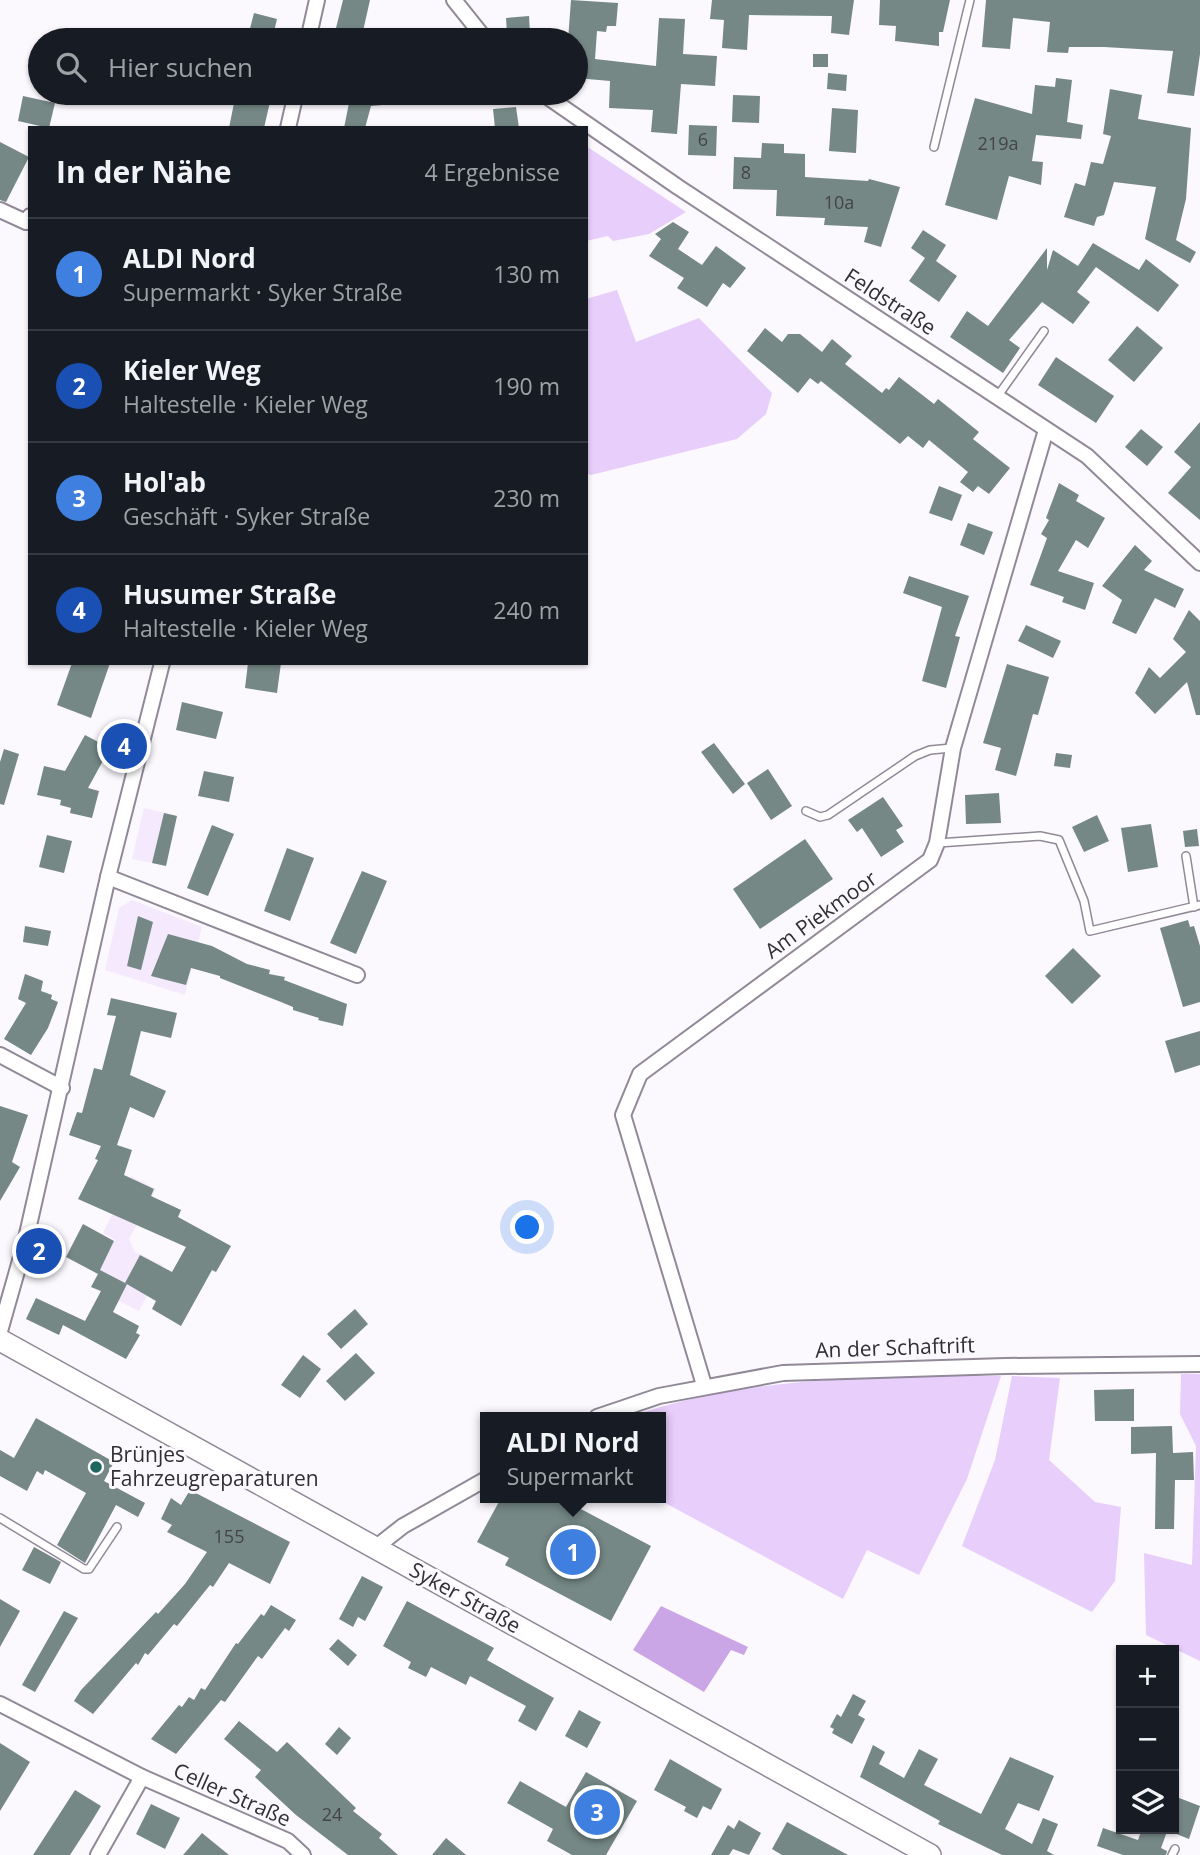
<!DOCTYPE html>
<html lang="de">
<head>
<meta charset="utf-8">
<style>
  body { margin:0; font-family:"Open Sans",sans-serif; background:#20242c; color:#f1f3f6 }
  .controls { position:absolute; right:21px; bottom:21px; display:grid; overflow:hidden; border-radius:0px; box-shadow:0 2px 5px #0004 }
  .controls button { width:63px; height:63px; display:grid; place-items:center; padding:0; border:0; border-bottom:2px solid #363941; background:#171b24; color:#f1f3f6; font:35px sans-serif }
  .you { position:absolute; left:528px; top:1228px; width:24px; height:24px; margin:-18px; border:5px solid #fff; border-radius:50%; background:#1a73e8; box-shadow:0 0 0 10px #1a73e833 }
  .badge { display:grid; place-items:center; width:46px; height:46px; border-radius:50%; background:#d93025; color:#fff; font-size:23px; font-weight:700 }
  .pin { position:absolute; translate:-50% -50%; border:4px solid #fff; box-shadow:0 2px 7px #0006 }
  .popup { position:absolute; left:480px; top:1412px; width:186px; height:91px; box-sizing:border-box; display:grid; place-content:center; border-radius:0px; background:#171b24; filter:drop-shadow(0 2px 5px #0005); font-size:23px; white-space:nowrap; color:#9ea1a6 }
  .popup b { font-size:26px; color:#f1f3f6 }
  .popup::after { content:''; position:absolute; left:50%; top:100%; margin-left:-14px; border:14px solid transparent; border-top-color:#171b24 }
  .list { margin:0; padding:0; list-style:none }
  h2 { display:flex; justify-content:space-between; align-items:center; height:91px; margin:0; padding:0 28px; font-size:30px }
  h2 small { font-size:23px; font-weight:400; color:#9ea1a6 }
  .list li { display:grid; grid-template-columns:46px 1fr auto; gap:21px; align-items:center; box-sizing:border-box; height:112px; padding:0 28px; border-top:2px solid #363941 }
  .list b { display:block; font-size:26px; white-space:nowrap }
  .list p { margin:0; font-size:23px; white-space:nowrap; color:#9ea1a6 }
  .list em { font-size:23px; font-style:normal; color:#9ea1a6 }
  .icon { flex:none; width:38px; height:38px; fill:none; stroke:currentColor; stroke-width:2; stroke-linecap:round; stroke-linejoin:round }
  .map { position:relative; flex:none; width:1200px; height:1855px; overflow:hidden }
  .search { position:absolute; background:#171b24; box-shadow:0 2px 5px #0004; left:28px; top:28px; width:560px; height:77px; display:flex; align-items:center; gap:18px; box-sizing:border-box; padding:0 24px; border-radius:38px; color:#9ea1a6; font-size:26px }
  .panel { position:absolute; background:#171b24; box-shadow:0 2px 5px #0004; left:28px; top:126px; width:560px; height:539px; border-radius:0px }
  .map>svg:first-child { display:block }
  .built { fill:#f5eafd }
  .green { fill:#e8cefb }
  .forest { fill:#cba6e6 }
  .building { fill:#758885 }
  .lines { fill:none; stroke-linecap:round; stroke-linejoin:round }
  .lane-casing { stroke:#918997; stroke-width:10 }
  .street-casing { stroke:#918997; stroke-width:18 }
  .secondary-casing { stroke:#918997; stroke-width:24 }
  .lane { stroke:#fff; stroke-width:7 }
  .street { stroke:#fff; stroke-width:14 }
  .secondary { stroke:#fff; stroke-width:21 }
  .poi-dot { fill:#1d675f; stroke:#fbf8fe; stroke-width:2.5 }
  .labels { text-anchor:middle; stroke-width:6; stroke-linejoin:round; paint-order:stroke }
  .number-label { font-size:18px; fill:#424448 }
  .street-label { font-size:21px; fill:#312e34; stroke:#fbf8fe }
  .poi-label { font-size:21px; fill:#312e34; stroke:#fbf8fe; text-anchor:start }
</style>
</head>
<body>
<div class="map">
<svg width="1200" height="1855" viewBox="0 0 1200 1855">
  <rect width="100%" height="100%" fill="#fbf8fe"/>
  <g class="built">
    <polygon points="144,808 177,816 166,866 132,859"/>
    <polygon points="132,900 202,927 185,995 105,970 119,908"/>
    <polygon points="131,1176 156,1189 129,1239 135,1252 163,1265 139,1311 91,1287 115,1240 103,1233"/>
  </g>
  <g class="green">
    <polygon points="586,146 686,212 649,234 613,241 608,236 586,241"/>
    <polygon points="617,290 636,342 699,318 772,393 766,414 737,439 591,475 586,473 586,299"/>
    <polygon points="1181,1374 1200,1374 1200,1661 1146,1635 1144,1553 1192,1565 1196,1446 1180,1414"/>
    <path d="M947 1375 1001 1376 967 1479 919 1575 867 1550 843 1599 656 1498H660V1417H629C731 1381 839 1378 947 1375Z"/>
    <polygon points="1012,1376 1060,1378 1049,1460 1095,1502 1121,1507 1115,1581 1092,1612 962,1546 995,1460"/>
  </g>
  <polygon class="forest" points="661,1606 748,1647 744,1655 731,1650 704,1692 633,1650"/>
  <g class="building">
    <polygon points="343,0 370,0 361,40 333,40"/>
    <polygon points="571,0 618,3 616,26 607,26 606,32 597,31 595,59 656,66 659,18 685,19 683,54 717,56 715,86 681,84 677,134 651,132 653,110 609,108 610,81 576,78 576,40 568,40"/>
    <polygon points="712,0 854,0 849,35 831,33 832,16 749,15 747,50 722,48 724,20 710,19"/>
    <polygon points="880,0 950,0 943,32 939,32 939,46 895,41 896,26 879,25"/>
    <polygon points="986,0 1200,0 1200,54 1194,96 1167,93 1173,51 1104,47 1069,47 1068,53 1047,52 1050,22 1013,18 1010,49 982,47"/>
    <polygon points="254,13 277,19 272,40 247,40"/>
    <polygon points="529,16 530,34 507,35 506,18"/>
    <rect x="813" y="54" width="15" height="13"/>
    <polygon points="828,73 847,75 846,91 827,89"/>
    <polygon points="1056,78 1072,80 1067,122 1083,125 1081,139 1036,135 1032,161 1043,162 1041,185 1009,176 997,220 945,205 975,98 1032,114 1035,85 1055,87"/>
    <polygon points="1110,89 1142,95 1138,119 1191,128 1186,199 1176,240 1196,252 1190,263 1145,239 1156,187 1114,182 1104,215 1097,217 1094,226 1064,217 1075,183 1085,186 1091,162 1103,164 1111,136 1103,134"/>
    <polygon points="236,93 272,93 264,128 229,128"/>
    <polygon points="351,93 416,93 417,102 371,106 365,128 344,128"/>
    <polygon points="733,95 760,96 759,123 732,122"/>
    <polygon points="23,96 55,103 49,128 18,121"/>
    <polygon points="516,107 519,128 495,128 493,109"/>
    <polygon points="832,108 858,110 856,153 829,151"/>
    <polygon points="689,125 717,126 716,156 688,155"/>
    <polygon points="0,142 29,157 6,202 0,200"/>
    <polygon points="762,143 784,144 784,153 805,154 805,177 868,181 869,179 900,187 881,247 864,242 868,227 824,225 825,218 776,216 777,190 733,189 734,157 761,158"/>
    <polygon points="673,222 689,232 678,249 702,265 716,246 746,268 730,288 723,283 707,307 677,288 684,278 649,256 661,239 655,234"/>
    <polygon points="923,230 946,245 936,261 957,276 939,302 909,281 925,258 911,248"/>
    <polygon points="1093,243 1139,270 1146,259 1179,285 1158,312 1096,267 1077,292 1090,302 1073,324 1042,302 1009,340 1020,348 1003,373 950,337 967,311 988,326 1047,248 1047,270 1053,250 1078,266"/>
    <polygon points="1137,326 1163,348 1134,382 1108,360"/>
    <polygon points="765,328 782,342 788,334 800,334 822,352 832,339 852,356 845,364 882,393 886,388 889,390 899,377 934,404 938,399 979,432 973,439 1010,468 989,494 978,486 973,492 960,482 968,472 929,440 923,448 908,436 900,444 821,381 818,384 810,378 798,393 747,351"/>
    <polygon points="1056,357 1114,396 1096,423 1038,385"/>
    <polygon points="1200,422 1200,520 1168,493 1191,467 1174,452"/>
    <polygon points="1141,429 1163,447 1147,466 1125,447"/>
    <polygon points="1059,483 1079,495 1076,501 1105,518 1088,548 1076,540 1058,571 1094,583 1085,610 1062,602 1064,597 1030,585 1047,538 1041,534 1049,520 1046,518"/>
    <polygon points="939,486 962,495 952,521 929,513"/>
    <polygon points="968,523 993,532 984,555 960,545"/>
    <polygon points="1135,545 1152,561 1144,570 1184,589 1175,608 1155,598 1136,634 1112,623 1122,600 1102,586"/>
    <polygon points="909,576 969,596 955,636 960,637 946,688 922,681 942,607 903,593"/>
    <polygon points="1189,610 1200,621 1200,715 1196,715 1187,682 1155,714 1135,693 1149,667 1160,678 1186,652 1173,639"/>
    <polygon points="1026,625 1061,641 1053,658 1018,641"/>
    <polygon points="72,663 110,663 91,718 57,705"/>
    <polygon points="248,663 281,663 277,693 245,688"/>
    <polygon points="1007,664 1049,677 1038,715 1033,714 1016,776 995,770 1001,748 983,743"/>
    <polygon points="182,702 223,712 216,739 176,730"/>
    <polygon points="85,735 110,748 88,788 99,791 92,818 70,813 71,808 60,805 61,800 37,795 44,766 65,771"/>
    <polygon points="714,743 745,784 733,794 701,752"/>
    <polygon points="4,749 19,754 4,805 0,804 0,762"/>
    <polygon points="1056,753 1072,755 1070,768 1054,766"/>
    <polygon points="768,769 792,806 771,820 747,783"/>
    <polygon points="204,771 234,777 229,802 198,796"/>
    <polygon points="999,793 1001,823 966,824 965,795"/>
    <polygon points="883,797 903,826 896,830 904,842 881,857 862,828 857,832 848,820"/>
    <polygon points="164,813 177,816 166,866 152,863"/>
    <polygon points="1097,815 1109,841 1084,852 1072,827"/>
    <polygon points="1151,824 1158,867 1128,872 1121,828"/>
    <polygon points="212,825 234,834 208,896 187,888"/>
    <polygon points="1197,829 1199,846 1185,847 1183,831"/>
    <polygon points="47,835 72,841 64,873 39,867"/>
    <polygon points="805,839 833,879 760,929 733,889"/>
    <polygon points="287,848 314,858 290,921 264,911"/>
    <polygon points="362,871 387,881 356,954 330,943"/>
    <polygon points="138,916 153,922 141,970 127,966"/>
    <polygon points="1188,920 1190,927 1194,926 1200,946 1200,1002 1183,1007 1160,928"/>
    <polygon points="25,926 51,931 48,946 23,942"/>
    <polygon points="168,934 212,946 247,964 270,970 269,974 285,977 284,980 347,1004 343,1026 318,1020 319,1018 293,1010 293,1007 281,1002 220,978 220,976 191,968 186,985 151,976"/>
    <polygon points="1073,948 1101,976 1072,1004 1045,976"/>
    <polygon points="25,974 43,981 41,991 52,995 51,999 58,1002 48,1028 31,1055 4,1039 26,1003 18,999"/>
    <polygon points="111,998 177,1013 171,1038 141,1031 130,1075 166,1091 154,1118 130,1107 117,1145 132,1150 124,1175 154,1189 151,1196 181,1210 178,1217 231,1246 216,1272 212,1270 181,1326 152,1309 156,1301 125,1283 140,1255 172,1272 186,1247 78,1199 98,1160 95,1159 101,1146 69,1135 77,1112 82,1113 94,1068 102,1070 116,1016 107,1015"/>
    <polygon points="1200,1031 1200,1065 1175,1073 1165,1041"/>
    <polygon points="0,1106 28,1115 12,1162 20,1167 0,1201"/>
    <polygon points="83,1224 114,1241 100,1270 127,1284 113,1312 139,1326 136,1333 140,1335 126,1359 63,1325 59,1335 26,1319 36,1298 85,1321 101,1291 91,1287 98,1274 66,1257"/>
    <polygon points="355,1309 368,1324 341,1349 327,1334"/>
    <polygon points="356,1353 375,1373 345,1401 326,1381"/>
    <polygon points="303,1355 321,1369 300,1398 281,1385"/>
    <polygon points="1134,1389 1134,1421 1095,1421 1094,1390"/>
    <polygon points="36,1418 114,1462 104,1481 145,1503 138,1517 116,1505 85,1563 57,1545 86,1493 45,1470 43,1475 37,1471 27,1491 0,1476 0,1450 14,1458"/>
    <polygon points="1172,1426 1173,1453 1193,1452 1194,1480 1175,1480 1174,1529 1155,1529 1156,1453 1131,1454 1131,1427"/>
    <polygon points="190,1490 290,1542 270,1584 229,1563 213,1587 210,1585 177,1626 174,1624 148,1655 145,1653 138,1665 136,1663 93,1714 74,1701 81,1690 156,1612 158,1614 185,1584 207,1552 167,1532 172,1525 161,1519 171,1498 181,1505"/>
    <polygon points="501,1498 582,1498 577,1507 651,1546 611,1621 505,1565 509,1558 477,1542"/>
    <polygon points="34,1547 61,1562 50,1584 22,1570"/>
    <polygon points="362,1576 383,1587 365,1621 358,1617 353,1627 339,1619"/>
    <polygon points="0,1599 20,1611 0,1647"/>
    <polygon points="407,1601 494,1648 487,1660 554,1698 536,1731 518,1721 526,1706 470,1676 466,1685 431,1667 426,1677 408,1668 411,1662 383,1646"/>
    <polygon points="271,1605 296,1620 289,1631 285,1628 262,1659 258,1656 225,1702 221,1700 176,1754 151,1739 179,1705 182,1707 189,1697 194,1700 201,1688 205,1690 236,1643 238,1644 261,1614 264,1616"/>
    <polygon points="64,1611 78,1618 35,1692 22,1685"/>
    <polygon points="338,1639 357,1655 348,1666 329,1649"/>
    <polygon points="853,1694 866,1701 858,1715 865,1719 852,1744 832,1733 834,1729 830,1727 837,1714 841,1717"/>
    <polygon points="579,1710 601,1722 587,1748 565,1736"/>
    <polygon points="239,1721 277,1752 287,1742 356,1808 353,1811 382,1834 379,1838 398,1855 348,1855 296,1815 255,1777 261,1770 224,1739"/>
    <polygon points="339,1727 351,1738 337,1755 325,1744"/>
    <polygon points="0,1743 30,1762 0,1811"/>
    <polygon points="873,1745 885,1752 879,1764 904,1778 919,1749 938,1759 924,1785 981,1814 1010,1757 1054,1776 1039,1811 1018,1803 1005,1829 1032,1844 1043,1818 1058,1824 1047,1851 1054,1855 1002,1855 938,1824 940,1821 860,1777"/>
    <polygon points="670,1759 722,1789 711,1810 703,1806 697,1818 684,1811 686,1807 654,1790"/>
    <polygon points="586,1772 637,1801 606,1855 572,1855 547,1841 553,1829 507,1803 520,1781 566,1807"/>
    <polygon points="75,1790 101,1806 90,1824 70,1855 33,1855"/>
    <polygon points="1174,1796 1200,1806 1189,1839 1174,1833"/>
    <polygon points="151,1804 180,1818 165,1849 136,1834"/>
    <polygon points="739,1820 761,1833 749,1855 733,1849 729,1855 711,1855 728,1825 734,1829"/>
    <polygon points="787,1822 848,1855 782,1855 772,1849"/>
    <polygon points="1103,1828 1138,1840 1142,1829 1168,1829 1161,1848 1167,1851 1166,1855 1123,1855 1097,1846"/>
    <polygon points="202,1833 229,1855 183,1855"/>
    <polygon points="446,1838 466,1855 432,1855"/>
  </g>
  <g class="lines">
    <defs>
      <g id="lane">
        <polyline points="934,147 970,0"/>
        <polyline points="997,397 1044,331"/>
        <polyline points="806,811 820,817 828,815 915,756 930,750 952,748"/>
        <polyline points="938,843 1040,836 1059,840 1084,901 1090,931 1200,905"/>
        <polyline points="1186,856 1194,907"/>
        <polyline points="0,1518 84,1569 89,1569 117,1527"/>
        <polyline points="1172,1855 1175,1849"/>
      </g>
      <g id="street">
        <polyline points="454,0 486,40"/>
        <polyline points="308,40 317,0"/>
        <polyline points="542,93 678,187 1087,456 1200,563"/>
        <polyline points="288,128 296,93"/>
        <polyline points="0,210 26,222 30,216"/>
        <polyline points="108,877 357,975"/>
        <polyline points="0,1055 62,1088"/>
        <polyline points="0,1331 25,1243 108,877 162,663"/>
        <polyline points="704,1385 623,1115 640,1074 930,860 937,843 953,748 1046,430"/>
        <polyline points="597,1417 659,1396 783,1373 1005,1366 1200,1364"/>
        <polyline points="375,1548 403,1526 486,1479"/>
        <polyline points="0,1704 142,1777 288,1841 303,1855"/>
        <polyline points="98,1855 142,1777"/>
      </g>
      <polyline id="secondary" points="0,1340 930,1855"/>
    </defs>
    <use href="#lane" class="lane-casing"/>
    <use href="#street" class="street-casing"/>
    <use href="#secondary" class="secondary-casing"/>
    <use href="#lane" class="lane"/>
    <use href="#street" class="street"/>
    <use href="#secondary" class="secondary"/>
  </g>
  <circle class="poi-dot" cx="96" cy="1467" r="7"/>
  <g class="labels">
    <g class="number-label">
      <text x="703" y="146">6</text>
      <text x="998" y="150">219a</text>
      <text x="746" y="179">8</text>
      <text x="839" y="209">10a</text>
      <text x="229" y="1543">155</text>
      <text x="332" y="1821">24</text>
    </g>
    <g class="street-label">
      <text transform="translate(890 302) rotate(33)" y="7">Feldstraße</text>
      <text transform="translate(821 915) rotate(-36)" y="7">Am Piekmoor</text>
      <text transform="translate(895 1348) rotate(-2)" y="7">An der Schaftrift</text>
      <text transform="translate(465 1598) rotate(29)" y="7">Syker Straße</text>
      <text transform="translate(232 1795) rotate(24)" y="7">Celler Straße</text>
    </g>
    <g class="poi-label">
      <text x="110" y="1462">Brünjes<tspan x="110" dy="24">Fahrzeugreparaturen</tspan></text>
    </g>
  </g>
</svg>
<div class="controls">
<button>+</button>
<button>−</button>
<button><svg class="icon" aria-label="layers" viewBox="0 0 24 24"><path d="M12 4l9 5-9 5-9-5zM3 14l9 5 9-5"/></svg></button>
</div>
<div class="you"></div>
<div class="pin badge" style="left:573px;top:1552px;background:#3f7fe0">1</div>
<div class="popup"><b>ALDI Nord</b>Supermarkt</div>
<div class="pin badge" style="left:39px;top:1251px;background:#1a4fb4">2</div>
<div class="pin badge" style="left:597px;top:1812px;background:#3f7fe0">3</div>
<div class="pin badge" style="left:124px;top:746px;background:#1a4fb4">4</div>
<div class="search"><svg class="icon" aria-label="search" viewBox="0 0 24 24"><circle cx="10" cy="10" r="6"/><path d="M15 15l6 6"/></svg>Hier suchen</div>
<section class="panel">
<h2>In der Nähe<small>4 Ergebnisse</small></h2>
<ul class="list">
<li><span class="badge" style="background:#3f7fe0">1</span><div><b>ALDI Nord</b><p>Supermarkt · Syker Straße</p></div><em>130 m</em></li>
<li><span class="badge" style="background:#1a4fb4">2</span><div><b>Kieler Weg</b><p>Haltestelle · Kieler Weg</p></div><em>190 m</em></li>
<li><span class="badge" style="background:#3f7fe0">3</span><div><b>Hol'ab</b><p>Geschäft · Syker Straße</p></div><em>230 m</em></li>
<li><span class="badge" style="background:#1a4fb4">4</span><div><b>Husumer Straße</b><p>Haltestelle · Kieler Weg</p></div><em>240 m</em></li>
</ul>
</section>
</div>
</body>
</html>
